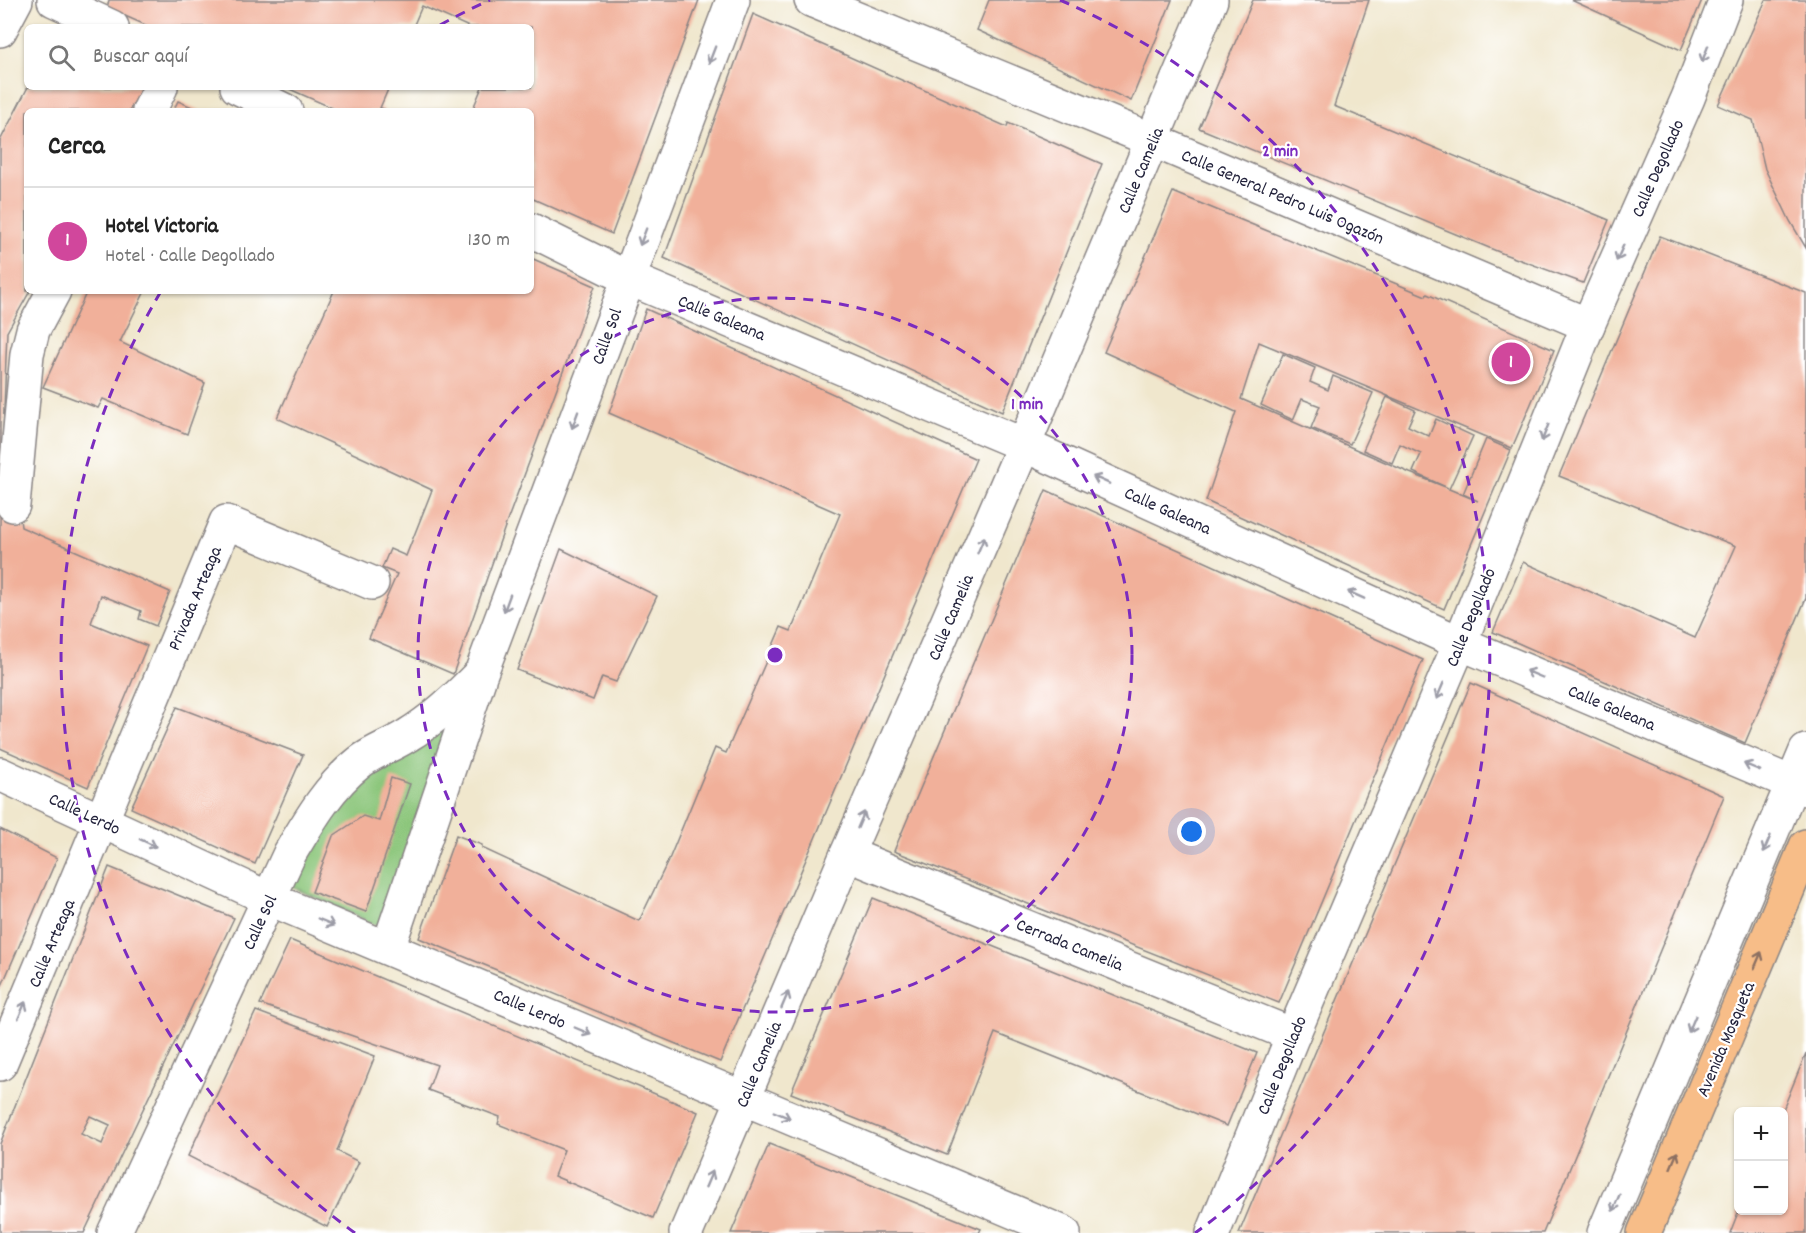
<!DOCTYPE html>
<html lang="es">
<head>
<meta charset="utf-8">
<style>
  body { margin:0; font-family:Dekko,sans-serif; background:#f6f6f6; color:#222 }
  .controls { position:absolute; right:18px; bottom:18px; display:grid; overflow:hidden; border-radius:9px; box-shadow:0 2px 4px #0004 }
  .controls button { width:54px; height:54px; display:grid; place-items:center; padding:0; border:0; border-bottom:2px solid #e0e0e0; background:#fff; color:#222; font:30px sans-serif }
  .you { position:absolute; left:1192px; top:832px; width:21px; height:21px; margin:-15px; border:4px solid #fff; border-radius:50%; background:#1a73e8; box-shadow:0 0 0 9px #1a73e833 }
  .badge { display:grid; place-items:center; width:39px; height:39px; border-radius:50%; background:#ea580c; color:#fff; font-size:20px; font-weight:700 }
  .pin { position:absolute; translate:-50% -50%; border:3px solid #fff; box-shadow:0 2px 6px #0006 }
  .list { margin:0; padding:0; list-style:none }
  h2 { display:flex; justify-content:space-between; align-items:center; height:78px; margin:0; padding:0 24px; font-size:26px }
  h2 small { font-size:20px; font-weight:400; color:#767676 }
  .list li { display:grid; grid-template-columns:39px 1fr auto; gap:18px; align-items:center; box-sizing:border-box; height:108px; padding:0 24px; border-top:2px solid #e0e0e0 }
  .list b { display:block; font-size:22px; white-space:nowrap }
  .list p { margin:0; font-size:20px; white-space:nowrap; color:#767676 }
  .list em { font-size:20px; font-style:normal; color:#767676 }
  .icon { flex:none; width:33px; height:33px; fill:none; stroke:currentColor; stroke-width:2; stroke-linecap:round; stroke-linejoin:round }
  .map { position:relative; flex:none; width:1806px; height:1233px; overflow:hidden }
  .search { position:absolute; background:#fff; box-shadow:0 2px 4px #0004; left:24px; top:24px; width:510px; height:66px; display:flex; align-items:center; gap:15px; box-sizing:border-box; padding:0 21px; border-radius:9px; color:#767676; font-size:22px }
  .panel { position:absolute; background:#fff; box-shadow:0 2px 4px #0004; left:24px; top:108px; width:510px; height:186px; border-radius:9px }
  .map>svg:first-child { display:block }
  .green { fill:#8cc67b; stroke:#57745b; stroke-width:1.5 }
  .building { fill:#f1b09a; fill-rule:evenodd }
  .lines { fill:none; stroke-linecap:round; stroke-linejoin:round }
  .minor-casing { stroke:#898484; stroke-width:36 }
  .major-casing { stroke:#898484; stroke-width:36 }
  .minor { stroke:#fff; stroke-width:33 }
  .major { stroke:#f7bd88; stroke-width:33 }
  .oneway { stroke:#9c9ca7 }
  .oneway2 { stroke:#8c7062 }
  .ring { fill:none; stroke:#7b2cbf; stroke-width:3; stroke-dasharray:10 8 }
  .labels { text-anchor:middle; stroke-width:4.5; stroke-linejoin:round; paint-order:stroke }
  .street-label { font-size:18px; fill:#22223b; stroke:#fff }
  .centre { fill:#7b2cbf; stroke:#fff; stroke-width:3 }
  .ring-label { font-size:18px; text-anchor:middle; font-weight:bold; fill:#7b2cbf; stroke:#fff; stroke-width:4.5; stroke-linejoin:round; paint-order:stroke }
</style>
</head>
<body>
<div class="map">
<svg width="1806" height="1233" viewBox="0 0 1806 1233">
  <rect width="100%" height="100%" fill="#fff"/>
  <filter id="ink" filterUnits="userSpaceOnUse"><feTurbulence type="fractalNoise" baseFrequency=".0167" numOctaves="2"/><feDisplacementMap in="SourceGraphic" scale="12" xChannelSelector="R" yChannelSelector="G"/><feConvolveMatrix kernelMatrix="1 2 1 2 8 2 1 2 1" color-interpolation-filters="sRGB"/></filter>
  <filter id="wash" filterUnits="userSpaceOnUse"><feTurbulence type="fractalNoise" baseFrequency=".008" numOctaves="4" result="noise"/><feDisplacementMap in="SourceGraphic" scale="24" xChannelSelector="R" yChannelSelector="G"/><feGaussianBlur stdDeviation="1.35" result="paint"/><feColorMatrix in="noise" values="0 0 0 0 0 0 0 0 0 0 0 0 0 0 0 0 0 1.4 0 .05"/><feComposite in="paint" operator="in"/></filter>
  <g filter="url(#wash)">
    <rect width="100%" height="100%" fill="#f0e7cd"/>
    <polygon class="green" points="456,727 382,928 283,883 336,794 423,732"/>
    <g id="blocks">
      <g class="building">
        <polygon points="109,0 699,0 612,234 531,198 531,111 472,111 482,87 531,87 531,27 469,27 422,6 413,27 150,27 107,8"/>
        <polygon points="989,0 1172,0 1131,101 977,30"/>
        <polygon points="1253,0 1369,0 1334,106 1609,220 1583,283 1504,254 1199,128"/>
        <polygon points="1571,0 1702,0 1681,50"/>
        <polygon points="1766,0 1806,0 1806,248 1790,221 1765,169 1753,120 1718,105"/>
        <polygon points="753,14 1007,127 1008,123 1102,164 1002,412 664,258"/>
        <polygon points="28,87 143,87 129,111 27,111 27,291 30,291 7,332 2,461 0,461 0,141"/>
        <polygon points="285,87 389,87 380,108 384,109 383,111 339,111"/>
        <polygon points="178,101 201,111 173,111"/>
        <polygon points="1173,192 1426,296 1427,294 1554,350 1512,448 1259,342 1241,399 1410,473 1448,488 1413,472 1421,454 1400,444 1392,463 1363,450 1387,397 1415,410 1408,426 1429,436 1436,419 1473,436 1449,489 1478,501 1463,494 1486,439 1511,450 1444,609 1206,501 1236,412 1104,352"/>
        <polygon points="1660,236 1806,293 1806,598 1745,743 1493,632 1523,562 1695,638 1736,546 1559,476"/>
        <polygon points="531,258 595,286 506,524 453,674 369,638 397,574 382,568 390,549 406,556 432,490 277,418 334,291 531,291"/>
        <polygon points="87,291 145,291 120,342 205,383 187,434 103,399 98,408 43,387"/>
        <polygon points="646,309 976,459 720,1062 419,938 456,835 482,845 482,848 639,921 670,857 715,748 726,753 781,627 791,631 840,514 609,413"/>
        <polygon points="1283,354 1315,368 1310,382 1328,390 1333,376 1373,393 1350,444 1311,428 1320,406 1302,399 1293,420 1261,405"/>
        <polygon points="1046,490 1423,660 1279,1003 894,851"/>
        <polygon points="0,515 20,519 21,527 170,592 156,626 139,619 141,611 101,595 91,623 147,646 88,787 0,748"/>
        <polygon points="561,549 657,596 616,682 602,677 593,700 517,670"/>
        <polygon points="1471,683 1724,796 1543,1233 1239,1233"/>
        <polygon points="177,707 303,755 255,864 131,808"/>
        <polygon points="391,778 410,784 366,912 312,892 333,836 363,816 379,821"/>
        <polygon points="0,829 57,858 0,990"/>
        <path d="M109 867 234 918 84 1233H0V1144ZM90 1116 110 1125 102 1144 81 1134Z"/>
        <polygon points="873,898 1257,1053 1227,1126 995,1033 947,1155 791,1093"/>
        <polygon points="290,940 698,1112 653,1218 554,1176 564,1150 498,1124 500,1117 428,1090 437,1065 260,1004"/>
        <polygon points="256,1011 375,1056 337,1151 359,1162 327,1227 188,1156"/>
        <polygon points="1806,1053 1806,1233 1730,1233 1739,1210 1784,1210 1784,1112 1782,1112"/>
        <polygon points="769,1144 981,1229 979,1233 731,1233"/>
      </g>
    </g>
  </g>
  <g filter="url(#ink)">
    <use href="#blocks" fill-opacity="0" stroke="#898484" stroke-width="1.5"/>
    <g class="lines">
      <defs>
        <g id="minor">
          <polyline points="54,0 112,27"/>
          <polyline points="811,0 1152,140 1588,325"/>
          <polyline points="0,30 16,0"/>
          <polyline points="237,87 286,111"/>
          <polyline points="149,111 161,87"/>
          <polyline points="531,230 628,278 1024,445 1460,643 1806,789"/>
          <polyline points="13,505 27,354 33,330 54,291"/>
          <polyline points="0,774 270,899 1064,1233"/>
          <polyline points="847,854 1293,1035"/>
          <polyline points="388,948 479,680"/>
          <polyline points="0,1064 226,522 372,583"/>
          <path d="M114 1233 290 853C309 821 329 786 360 762 374 751 393 745 408 735 436 718 459 696 481 673L733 0"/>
          <polyline points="686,1233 847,854 1024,445 1211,0"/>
          <polyline points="1213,1233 1293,1035 1460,643 1588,325 1688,98 1726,0"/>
          <polyline points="1604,1233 1806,751"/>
        </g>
        <polyline id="major" points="1644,1233 1806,846"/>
      </defs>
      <use href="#minor" class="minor-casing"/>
      <use href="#major" class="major-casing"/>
      <use href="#minor" class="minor"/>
      <use href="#major" class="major"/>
    </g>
    <defs><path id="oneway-shaft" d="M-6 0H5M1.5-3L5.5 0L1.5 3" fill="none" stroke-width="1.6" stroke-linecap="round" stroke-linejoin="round" transform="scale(1.5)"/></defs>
    <g class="oneway">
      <use href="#oneway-shaft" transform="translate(1705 54) rotate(111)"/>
      <use href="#oneway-shaft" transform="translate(712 55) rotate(111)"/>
      <use href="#oneway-shaft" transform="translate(643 237) rotate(111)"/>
      <use href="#oneway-shaft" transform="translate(1620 253) rotate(114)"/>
      <use href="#oneway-shaft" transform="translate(575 420) rotate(110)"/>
      <use href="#oneway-shaft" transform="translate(1545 433) rotate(112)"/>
      <use href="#oneway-shaft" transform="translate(1101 480) rotate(-156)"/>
      <use href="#oneway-shaft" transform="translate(981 545) rotate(-67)"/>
      <use href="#oneway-shaft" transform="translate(1356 595) rotate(-156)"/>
      <use href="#oneway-shaft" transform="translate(507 603) rotate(110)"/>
      <use href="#oneway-shaft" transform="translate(1534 674) rotate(-157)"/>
      <use href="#oneway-shaft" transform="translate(1440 691) rotate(113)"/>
      <use href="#oneway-shaft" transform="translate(1752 767) rotate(-157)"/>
      <use href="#oneway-shaft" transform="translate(861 820) rotate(-67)"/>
      <use href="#oneway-shaft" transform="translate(148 843) rotate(25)"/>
      <use href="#oneway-shaft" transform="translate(1767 844) rotate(113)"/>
      <use href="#oneway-shaft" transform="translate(326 922) rotate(23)"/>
      <use href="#oneway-shaft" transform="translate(785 1000) rotate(-67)"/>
      <use href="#oneway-shaft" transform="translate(22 1010) rotate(-67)"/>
      <use href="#oneway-shaft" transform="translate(1692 1024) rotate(113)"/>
      <use href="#oneway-shaft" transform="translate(583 1031) rotate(23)"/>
      <use href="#oneway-shaft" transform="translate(782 1115) rotate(23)"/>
      <use href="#oneway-shaft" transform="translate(709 1179) rotate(-67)"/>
      <use href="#oneway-shaft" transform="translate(1616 1203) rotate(113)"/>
    </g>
    <g class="oneway2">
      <use href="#oneway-shaft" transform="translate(1758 960) rotate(-67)"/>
      <use href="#oneway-shaft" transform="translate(1674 1160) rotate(-67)"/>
    </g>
  </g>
  <g class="ring">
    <circle cx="775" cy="655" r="357"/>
    <path d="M355 1233A714 714 0 0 1 160 293M440 25A714 714 0 0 1 490 0M1060 0A714 714 0 0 1 1195 1233"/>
  </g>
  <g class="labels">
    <g class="street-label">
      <text transform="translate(1657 168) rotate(-66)" y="6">Calle Degollado</text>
      <text transform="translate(1140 170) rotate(-67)" y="6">Calle Camelia</text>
      <text transform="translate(1283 196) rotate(23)" y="6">Calle General Pedro Luis Ogazón</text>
      <text transform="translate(722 317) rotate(23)" y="6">Calle Galeana</text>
      <text transform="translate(606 336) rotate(-70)" y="6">Calle Sol</text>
      <text transform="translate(1168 510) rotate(24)" y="6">Calle Galeana</text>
      <text transform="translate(194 598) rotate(-67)" y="6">Privada Arteaga</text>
      <text transform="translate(950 617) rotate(-67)" y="6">Calle Camelia</text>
      <text transform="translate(1470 617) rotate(-68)" y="6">Calle Degollado</text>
      <text transform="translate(1612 707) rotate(23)" y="6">Calle Galeana</text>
      <text transform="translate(85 813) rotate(25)" y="6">Calle Lerdo</text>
      <text transform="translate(259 922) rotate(-65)" y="6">Calle Sol</text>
      <text transform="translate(51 943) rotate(-67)" y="6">Calle Arteaga</text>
      <text transform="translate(1070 944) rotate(22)" y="6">Cerrada Camelia</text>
      <text transform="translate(530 1008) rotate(23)" y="6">Calle Lerdo</text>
      <text transform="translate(1725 1039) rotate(-67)" y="6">Avenida Mosqueta</text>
      <text transform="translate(758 1064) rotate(-67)" y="6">Calle Camelia</text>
      <text transform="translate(1281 1065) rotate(-68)" y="6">Calle Degollado</text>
    </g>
  </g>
  <circle cx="775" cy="655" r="9" class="centre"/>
  <g class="ring-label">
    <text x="1280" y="156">2 min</text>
    <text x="1027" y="409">1 min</text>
  </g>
</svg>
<div class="controls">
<button>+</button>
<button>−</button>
</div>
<div class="you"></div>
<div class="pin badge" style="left:1511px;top:362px;background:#d1479c">1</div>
<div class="search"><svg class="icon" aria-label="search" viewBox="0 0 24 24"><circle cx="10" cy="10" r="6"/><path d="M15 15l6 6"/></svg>Buscar aquí</div>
<section class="panel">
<h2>Cerca<small></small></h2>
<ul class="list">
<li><span class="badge" style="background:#d1479c">1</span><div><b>Hotel Victoria</b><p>Hotel · Calle Degollado</p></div><em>130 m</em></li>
</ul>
</section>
</div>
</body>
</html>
